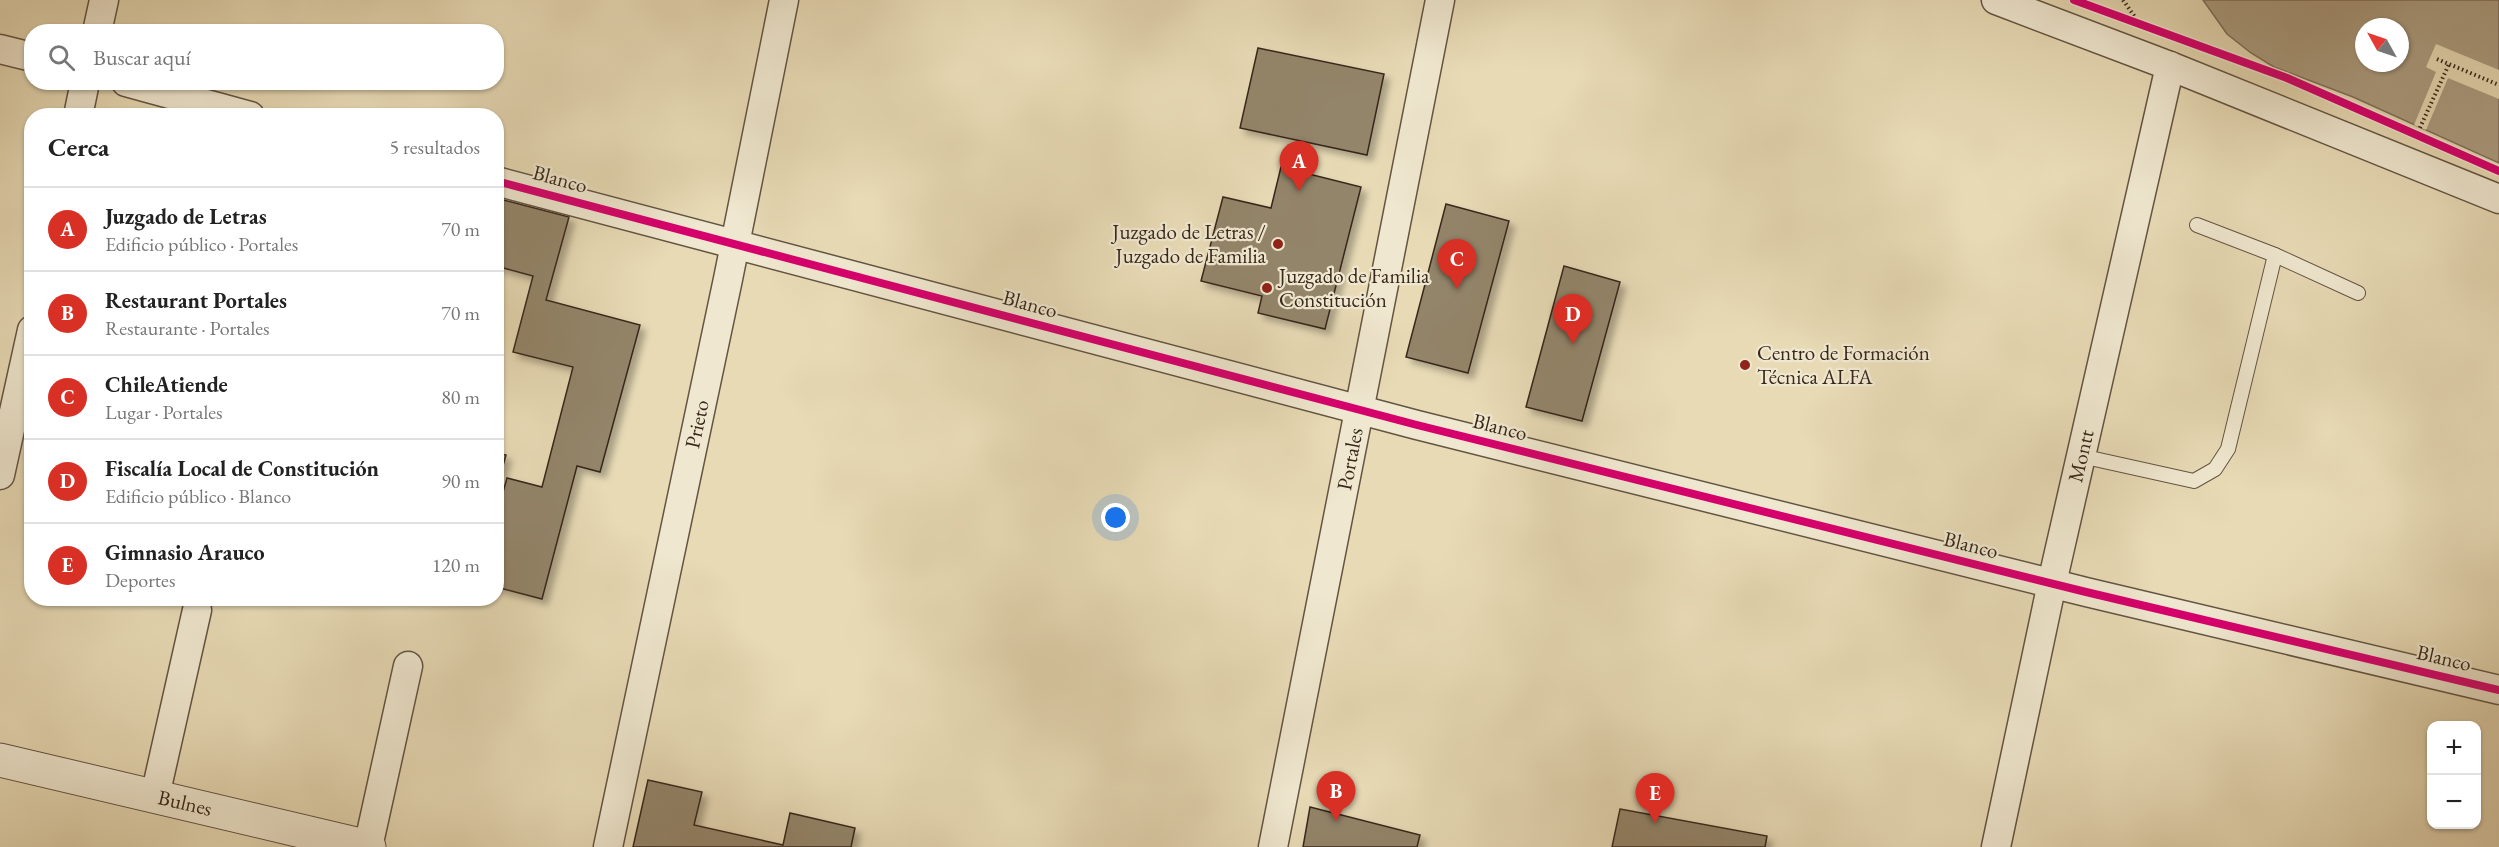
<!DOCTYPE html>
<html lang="es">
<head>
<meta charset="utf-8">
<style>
  body { margin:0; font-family:"EB Garamond",serif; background:#f6f6f6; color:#222 }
  .controls { position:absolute; right:18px; bottom:18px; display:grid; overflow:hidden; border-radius:12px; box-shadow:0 2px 4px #0004 }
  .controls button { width:54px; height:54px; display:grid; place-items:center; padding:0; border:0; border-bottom:2px solid #e0e0e0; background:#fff; color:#222; font:30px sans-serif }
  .compass { position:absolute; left:2355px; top:18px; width:54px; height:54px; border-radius:50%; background:#fff; box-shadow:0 2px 4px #0004; rotate:310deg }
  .you { position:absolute; left:1116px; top:518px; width:21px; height:21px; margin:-15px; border:4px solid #fff; border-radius:50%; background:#1a73e8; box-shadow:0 0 0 9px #1a73e833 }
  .badge { display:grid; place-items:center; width:39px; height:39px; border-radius:50%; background:#d93025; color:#fff; font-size:20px; font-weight:700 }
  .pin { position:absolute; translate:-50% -50px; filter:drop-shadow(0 2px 3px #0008) }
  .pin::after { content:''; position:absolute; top:32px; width:21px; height:18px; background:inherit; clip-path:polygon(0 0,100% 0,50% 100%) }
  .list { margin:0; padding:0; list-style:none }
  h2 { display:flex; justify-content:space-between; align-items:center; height:78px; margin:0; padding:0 24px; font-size:26px }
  h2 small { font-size:20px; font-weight:400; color:#767676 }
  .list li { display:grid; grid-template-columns:39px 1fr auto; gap:18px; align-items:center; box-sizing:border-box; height:84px; padding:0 24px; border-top:2px solid #e0e0e0 }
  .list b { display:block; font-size:22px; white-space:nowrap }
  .list p { margin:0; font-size:20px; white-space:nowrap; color:#767676 }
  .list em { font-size:20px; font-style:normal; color:#767676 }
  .icon { flex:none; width:33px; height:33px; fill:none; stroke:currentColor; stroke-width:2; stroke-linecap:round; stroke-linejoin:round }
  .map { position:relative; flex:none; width:2499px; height:847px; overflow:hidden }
  .search { position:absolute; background:#fff; box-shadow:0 2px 4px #0004; left:24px; top:24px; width:480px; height:66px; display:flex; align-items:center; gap:15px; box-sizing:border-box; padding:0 21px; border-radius:24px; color:#767676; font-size:22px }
  .panel { position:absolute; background:#fff; box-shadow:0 2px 4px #0004; left:24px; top:108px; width:480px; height:498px; border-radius:24px }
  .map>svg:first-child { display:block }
  .water { fill:#ac9d81; stroke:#7e6e58; stroke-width:1.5; fill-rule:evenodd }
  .pier { fill:#e7dab5 }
  .building { fill:#93856b; stroke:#38281b; stroke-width:1.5; filter:url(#shadow) }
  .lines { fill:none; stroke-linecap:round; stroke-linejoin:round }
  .service-casing { stroke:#645442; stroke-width:16 }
  .minor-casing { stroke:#645442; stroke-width:31 }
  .tertiary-casing { stroke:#645442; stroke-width:35 }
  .path { stroke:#38281b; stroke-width:4; stroke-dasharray:1.5 3; stroke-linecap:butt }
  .service { stroke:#efe7cf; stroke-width:14 }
  .minor { stroke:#efe7cf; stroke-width:28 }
  .tertiary { stroke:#efe7cf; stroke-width:33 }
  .cycleway-casing { stroke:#efe7cf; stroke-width:11 }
  .cycleway { stroke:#d6006c; stroke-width:8 }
  .poi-dot { fill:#8f2418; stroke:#efe7cf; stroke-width:2 }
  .labels { text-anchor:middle; stroke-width:4.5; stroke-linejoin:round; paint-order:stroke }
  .street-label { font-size:21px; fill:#38281b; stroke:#efe7cf }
  .poi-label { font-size:21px; fill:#38281b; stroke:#efe7cf; text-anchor:start }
</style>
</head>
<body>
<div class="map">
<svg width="2499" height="847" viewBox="0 0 2499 847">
  <defs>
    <filter id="shadow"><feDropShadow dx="5.5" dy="5.5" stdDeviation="3" flood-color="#0004"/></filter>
  </defs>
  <rect width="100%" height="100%" fill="#e7dab5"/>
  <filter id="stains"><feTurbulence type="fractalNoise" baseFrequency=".00333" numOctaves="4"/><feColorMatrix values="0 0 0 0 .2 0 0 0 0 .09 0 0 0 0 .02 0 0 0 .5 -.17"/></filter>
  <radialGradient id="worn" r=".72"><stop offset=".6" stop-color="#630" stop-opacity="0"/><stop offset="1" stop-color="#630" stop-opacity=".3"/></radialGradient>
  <path class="water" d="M2203 0H2499V163L2353 97 2274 67 2251 53 2227 34ZM2364 27H2400V63H2364Z"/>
  <polygon class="pier" points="2436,44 2499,70 2499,99 2448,78 2426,130 2414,125 2436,72 2426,67"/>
  <g class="building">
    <polygon points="1258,48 1384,74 1367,155 1240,128"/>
    <polygon points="1281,167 1361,187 1325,329 1258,313 1262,296 1201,281 1223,197 1271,208"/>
    <polygon points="496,198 569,217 546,300 640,325 600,472 577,466 542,599 496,587 496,517 507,478 542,487 573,367 513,352 533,276 496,266"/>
    <polygon points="1446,204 1509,221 1468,373 1406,357"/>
    <polygon points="1564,266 1620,282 1582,421 1526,407"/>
    <polygon points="496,453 506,455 496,491"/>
    <polygon points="648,780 702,792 694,825 783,845 790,813 855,828 851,847 633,847"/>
    <polygon points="1310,807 1420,835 1417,847 1303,847"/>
    <polygon points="1620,809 1767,836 1765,847 1612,847"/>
  </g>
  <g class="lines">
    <defs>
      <g id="service">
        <polyline points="2197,225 2275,255 2358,293"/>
        <polyline points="2081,456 2194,481 2215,469 2228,449 2275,255"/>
      </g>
      <g id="minor">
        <polyline points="1996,0 2170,66 2499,199"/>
        <polyline points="97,32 104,0"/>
        <polyline points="0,49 32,57"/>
        <polyline points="126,82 250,116"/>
        <polyline points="78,116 85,82"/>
        <polyline points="496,181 1417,425 2086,592 2499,690"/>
        <polyline points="0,475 32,330"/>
        <polyline points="155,796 197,610"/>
        <polyline points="368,847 408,666"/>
        <polyline points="608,847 728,279 784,0"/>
        <polyline points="1273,847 1440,0"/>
        <polyline points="1996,847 2052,583 2170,66"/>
      </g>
      <polyline id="tertiary" points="0,760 369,847"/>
    </defs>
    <use href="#service" class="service-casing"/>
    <use href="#minor" class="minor-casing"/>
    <use href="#tertiary" class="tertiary-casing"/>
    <g class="path">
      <polyline points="2123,0 2135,17"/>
      <polyline points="2437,59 2499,85"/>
      <polyline points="2418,132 2449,64"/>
    </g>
    <use href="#service" class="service"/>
    <use href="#minor" class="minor"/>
    <use href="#tertiary" class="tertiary"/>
    <defs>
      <g id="cycleway">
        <polyline points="2074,0 2287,78 2499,171"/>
        <polyline points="496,181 1417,425 2086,592 2499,690"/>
      </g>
    </defs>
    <use href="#cycleway" class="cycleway-casing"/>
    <use href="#cycleway" class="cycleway"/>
  </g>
  <g class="poi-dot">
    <circle cx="1278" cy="244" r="6"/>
    <circle cx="1267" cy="288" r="6"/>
    <circle cx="1745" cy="365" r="6"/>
  </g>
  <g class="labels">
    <g class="street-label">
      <text transform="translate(560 179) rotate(15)" y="7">Blanco</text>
      <text transform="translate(1030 304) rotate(15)" y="7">Blanco</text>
      <text transform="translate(697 424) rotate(-78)" y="7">Prieto</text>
      <text transform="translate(1500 427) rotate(14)" y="7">Blanco</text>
      <text transform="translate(2081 456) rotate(-77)" y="7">Montt</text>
      <text transform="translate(1350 459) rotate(-79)" y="7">Portales</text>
      <text transform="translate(1971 545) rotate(14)" y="7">Blanco</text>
      <text transform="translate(2444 658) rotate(13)" y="7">Blanco</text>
      <text transform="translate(185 803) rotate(13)" y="7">Bulnes</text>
    </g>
    <g class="poi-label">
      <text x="1266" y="239" text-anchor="end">Juzgado de Letras /<tspan x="1266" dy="24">Juzgado de Familia</tspan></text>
      <text x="1279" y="283">Juzgado de Familia<tspan x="1279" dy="24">Constitución</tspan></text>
      <text x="1757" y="360">Centro de Formación<tspan x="1757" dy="24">Técnica ALFA</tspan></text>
    </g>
  </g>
  <rect width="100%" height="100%" filter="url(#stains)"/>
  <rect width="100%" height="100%" fill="url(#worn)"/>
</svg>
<div class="controls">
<button>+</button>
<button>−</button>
</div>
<svg class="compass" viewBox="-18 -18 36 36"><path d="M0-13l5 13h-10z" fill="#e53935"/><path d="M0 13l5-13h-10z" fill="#767676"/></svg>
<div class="you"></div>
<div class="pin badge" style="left:1299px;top:191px">A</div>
<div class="pin badge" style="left:1336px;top:821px">B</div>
<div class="pin badge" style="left:1457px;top:289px">C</div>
<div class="pin badge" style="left:1573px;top:344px">D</div>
<div class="pin badge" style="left:1655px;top:823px">E</div>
<div class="search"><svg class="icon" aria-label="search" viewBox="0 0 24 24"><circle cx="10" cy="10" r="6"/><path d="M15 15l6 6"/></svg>Buscar aquí</div>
<section class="panel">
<h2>Cerca<small>5 resultados</small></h2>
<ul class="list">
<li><span class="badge">A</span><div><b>Juzgado de Letras</b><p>Edificio público · Portales</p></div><em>70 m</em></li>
<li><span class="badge">B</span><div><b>Restaurant Portales</b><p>Restaurante · Portales</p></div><em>70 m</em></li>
<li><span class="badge">C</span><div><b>ChileAtiende</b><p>Lugar · Portales</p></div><em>80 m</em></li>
<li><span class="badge">D</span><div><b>Fiscalía Local de Constitución</b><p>Edificio público · Blanco</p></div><em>90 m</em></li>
<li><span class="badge">E</span><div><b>Gimnasio Arauco</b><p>Deportes</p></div><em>120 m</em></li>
</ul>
</section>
</div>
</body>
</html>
